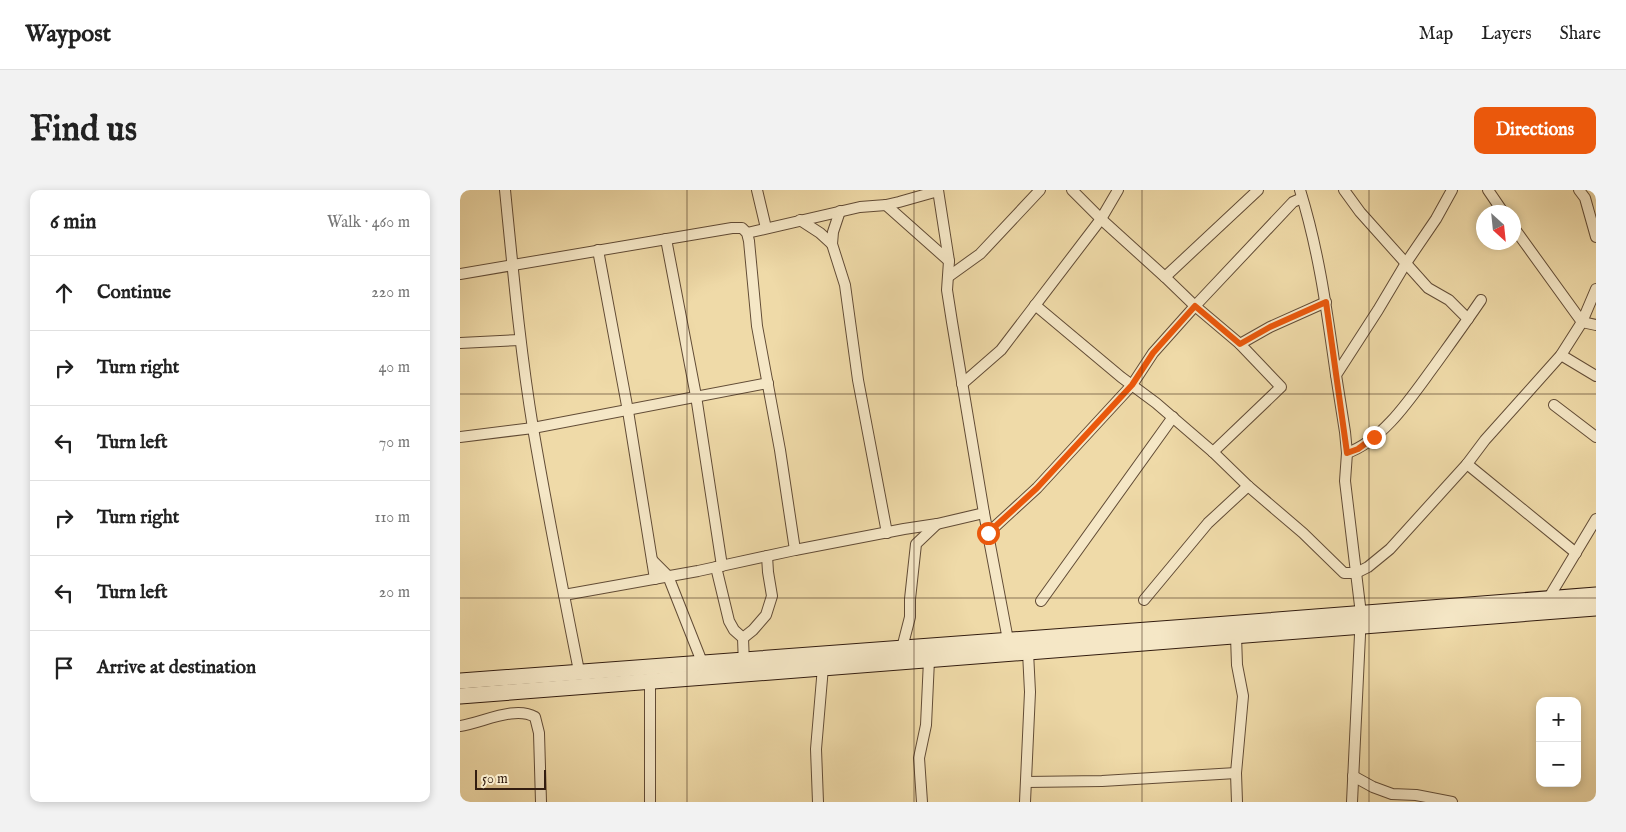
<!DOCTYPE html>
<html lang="en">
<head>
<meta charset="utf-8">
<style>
  body { margin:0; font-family:"IM FELL English",serif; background:#f2f2f2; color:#222 }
  .controls { position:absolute; right:15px; bottom:15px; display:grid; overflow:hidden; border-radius:10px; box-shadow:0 2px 8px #0003 }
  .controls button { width:45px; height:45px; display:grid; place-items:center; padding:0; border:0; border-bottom:1px solid #e0e0e0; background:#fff; color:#222; font:25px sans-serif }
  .compass { position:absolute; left:1016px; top:15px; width:45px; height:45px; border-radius:50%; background:#fff; box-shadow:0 2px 8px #0003; rotate:153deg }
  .scale { position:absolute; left:15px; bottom:12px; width:71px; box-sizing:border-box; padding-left:5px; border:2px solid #331d10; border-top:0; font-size:14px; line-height:18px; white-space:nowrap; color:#331d10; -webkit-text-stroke:4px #f5e7c6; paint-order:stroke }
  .stop { position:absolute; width:15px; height:15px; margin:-11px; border:4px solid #ea580c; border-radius:50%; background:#fff }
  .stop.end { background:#ea580c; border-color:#fff; box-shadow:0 1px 5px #0008 }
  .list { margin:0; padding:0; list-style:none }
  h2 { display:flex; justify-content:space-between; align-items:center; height:65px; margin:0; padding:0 20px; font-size:21px }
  h2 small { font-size:16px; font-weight:400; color:#767676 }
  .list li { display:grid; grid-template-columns:32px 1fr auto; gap:15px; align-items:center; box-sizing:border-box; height:75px; padding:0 20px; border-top:1px solid #e0e0e0 }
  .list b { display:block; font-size:19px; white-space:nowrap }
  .list em { font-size:16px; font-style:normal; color:#767676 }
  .icon { flex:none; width:28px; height:28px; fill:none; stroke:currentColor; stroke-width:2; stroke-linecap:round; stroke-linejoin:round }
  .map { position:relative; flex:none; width:1136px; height:612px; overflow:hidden; border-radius:10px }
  header { display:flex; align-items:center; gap:30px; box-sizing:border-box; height:70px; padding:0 25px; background:#fff; border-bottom:1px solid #e0e0e0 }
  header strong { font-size:24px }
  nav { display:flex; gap:28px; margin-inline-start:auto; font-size:18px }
  .intro { display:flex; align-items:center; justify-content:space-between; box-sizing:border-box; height:120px; padding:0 30px }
  h1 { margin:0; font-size:35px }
  .button { padding:12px 22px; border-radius:10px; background:#ea580c; color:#fff; font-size:18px; font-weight:700 }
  main { display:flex; gap:30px; padding:0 30px }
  aside { flex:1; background:#fff; border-radius:10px; box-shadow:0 2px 8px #0003 }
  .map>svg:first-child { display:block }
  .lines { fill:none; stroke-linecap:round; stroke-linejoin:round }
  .street-casing { stroke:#624c36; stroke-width:12 }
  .secondary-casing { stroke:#331d10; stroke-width:17 }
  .street { stroke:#f5e7c6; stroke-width:10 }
  .secondary { stroke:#f5e7c6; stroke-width:15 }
  .route { stroke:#ea580c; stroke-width:6 }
  .grid { fill:none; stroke:#331d10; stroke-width:1; stroke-opacity:0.55 }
</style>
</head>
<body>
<header>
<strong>Waypost</strong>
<nav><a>Map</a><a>Layers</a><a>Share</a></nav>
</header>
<div class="intro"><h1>Find us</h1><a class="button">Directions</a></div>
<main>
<aside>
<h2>6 min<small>Walk · 460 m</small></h2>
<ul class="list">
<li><svg class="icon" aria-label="ahead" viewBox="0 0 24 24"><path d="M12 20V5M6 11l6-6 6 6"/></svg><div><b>Continue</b></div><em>220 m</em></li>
<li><svg class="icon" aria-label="right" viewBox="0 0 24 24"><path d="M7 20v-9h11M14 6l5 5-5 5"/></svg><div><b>Turn right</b></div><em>40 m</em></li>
<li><svg class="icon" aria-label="left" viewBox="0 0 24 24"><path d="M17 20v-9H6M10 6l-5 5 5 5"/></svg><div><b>Turn left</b></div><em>70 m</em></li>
<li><svg class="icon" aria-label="right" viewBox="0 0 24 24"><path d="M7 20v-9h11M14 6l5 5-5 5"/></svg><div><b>Turn right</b></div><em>110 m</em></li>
<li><svg class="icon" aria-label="left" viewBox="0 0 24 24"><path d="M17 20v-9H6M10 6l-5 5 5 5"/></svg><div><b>Turn left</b></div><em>20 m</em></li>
<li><svg class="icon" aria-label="arrive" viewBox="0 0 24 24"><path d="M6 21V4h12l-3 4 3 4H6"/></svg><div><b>Arrive at destination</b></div></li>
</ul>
</aside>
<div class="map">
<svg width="1136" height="612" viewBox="0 0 1136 612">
  <rect width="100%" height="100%" fill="#efdaa8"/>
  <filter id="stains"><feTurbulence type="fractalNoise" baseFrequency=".004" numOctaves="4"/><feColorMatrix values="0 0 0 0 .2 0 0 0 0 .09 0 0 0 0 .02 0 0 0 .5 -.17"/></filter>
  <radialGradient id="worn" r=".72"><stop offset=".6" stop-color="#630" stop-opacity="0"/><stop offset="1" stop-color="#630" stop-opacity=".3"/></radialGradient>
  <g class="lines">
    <defs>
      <g id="street">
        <path d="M45 0C53 80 60 159 73 238 87 320 103 401 119 481"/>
        <polyline points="297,0 306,38"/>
        <polyline points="478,0 489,71 487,100 492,132 524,323 548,450"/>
        <polyline points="612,0 641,29 705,87 735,116 780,154 821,197 753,262"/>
        <path d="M840 0C859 61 867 122 876 185"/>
        <polyline points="884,0 900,22 968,98 989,110 1008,129"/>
        <polyline points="1028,0 1043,22"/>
        <polyline points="1119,0 1125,8 1136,47"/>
        <polyline points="426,15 489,71"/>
        <polyline points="380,21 373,42 372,54 385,95 398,190 427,343"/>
        <polyline points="340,30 360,43 372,54"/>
        <polyline points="1054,38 1122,132 1136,135"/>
        <polyline points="287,43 400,17 426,15 439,12 478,1"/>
        <polyline points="206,49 236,206 262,376"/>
        <polyline points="138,60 168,221 195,389"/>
        <polyline points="0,84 272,38 282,38 287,43 289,51 297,136 320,260 335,360"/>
        <polyline points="488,87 520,64 580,0"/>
        <polyline points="705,87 798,0"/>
        <polyline points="575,115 661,187 696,213 753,262 788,296 843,343 884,383 896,383 908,377 930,359 1007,274 1025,250 1101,165 1122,132 1136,99"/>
        <polyline points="0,153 60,150"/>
        <polyline points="780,154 810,137 866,112"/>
        <polyline points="1101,165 1136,186"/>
        <polyline points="502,194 541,160 641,29 658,0"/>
        <polyline points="1094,215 1136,247"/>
        <polyline points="0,247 73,238 308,193"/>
        <path d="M887 263C924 250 952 206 975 175 990 154 1006 132 1021 110"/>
        <polyline points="1007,274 1116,363"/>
        <polyline points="528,343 577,298 672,195 693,163 735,116 833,12 842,8"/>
        <polyline points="192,370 208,386 242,472"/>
        <polyline points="256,377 269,431 274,440 283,448 284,475"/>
        <polyline points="104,405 238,381 335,360 444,339 477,334 524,323"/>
        <polyline points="1088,409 1136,329"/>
        <polyline points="684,410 748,333 788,296"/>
        <polyline points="581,411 713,227"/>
        <polyline points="776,446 777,475 783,506 776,583 777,612"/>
        <polyline points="283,448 293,440 306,425 312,406 308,382 307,366"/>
        <polyline points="442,458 450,427 450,409 456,354 477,334"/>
        <path d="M0 536C22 533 55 515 75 527L79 543 81 612"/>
        <polyline points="893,586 913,597 932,604 956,605 992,612"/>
        <polyline points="566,592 642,591 776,583"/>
        <polyline points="190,612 190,492"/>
        <polyline points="358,612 356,559 363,477"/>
        <polyline points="462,612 459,568 466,535 469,470"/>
        <polyline points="565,612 570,502 568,462"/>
        <polyline points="892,612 901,424 885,291 887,263 885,242 876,185 918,120 946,73 976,29 992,0"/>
      </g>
      <g id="secondary">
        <polyline points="0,491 741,436 1136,405"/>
        <polyline points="0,506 1136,418"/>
      </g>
    </defs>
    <use href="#street" class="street-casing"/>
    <use href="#secondary" class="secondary-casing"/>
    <use href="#street" class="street"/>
    <use href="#secondary" class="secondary"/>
  </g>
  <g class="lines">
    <polyline class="route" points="528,343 577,298 672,195 693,163 735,116 780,154 810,137 866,112 887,263 898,259 914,247"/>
  </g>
  <path class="grid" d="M227 0V612M454 0V612M682 0V612M909 0V612M0 204H1136M0 408H1136"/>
  <rect width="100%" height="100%" filter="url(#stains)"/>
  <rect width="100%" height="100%" fill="url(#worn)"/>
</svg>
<div class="controls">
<button>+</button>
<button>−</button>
</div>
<svg class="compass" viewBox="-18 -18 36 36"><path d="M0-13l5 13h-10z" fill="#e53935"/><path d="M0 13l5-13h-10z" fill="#767676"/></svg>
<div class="scale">50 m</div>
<div class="stop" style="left:528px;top:343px"></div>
<div class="stop end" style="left:914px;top:247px"></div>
</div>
</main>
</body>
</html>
